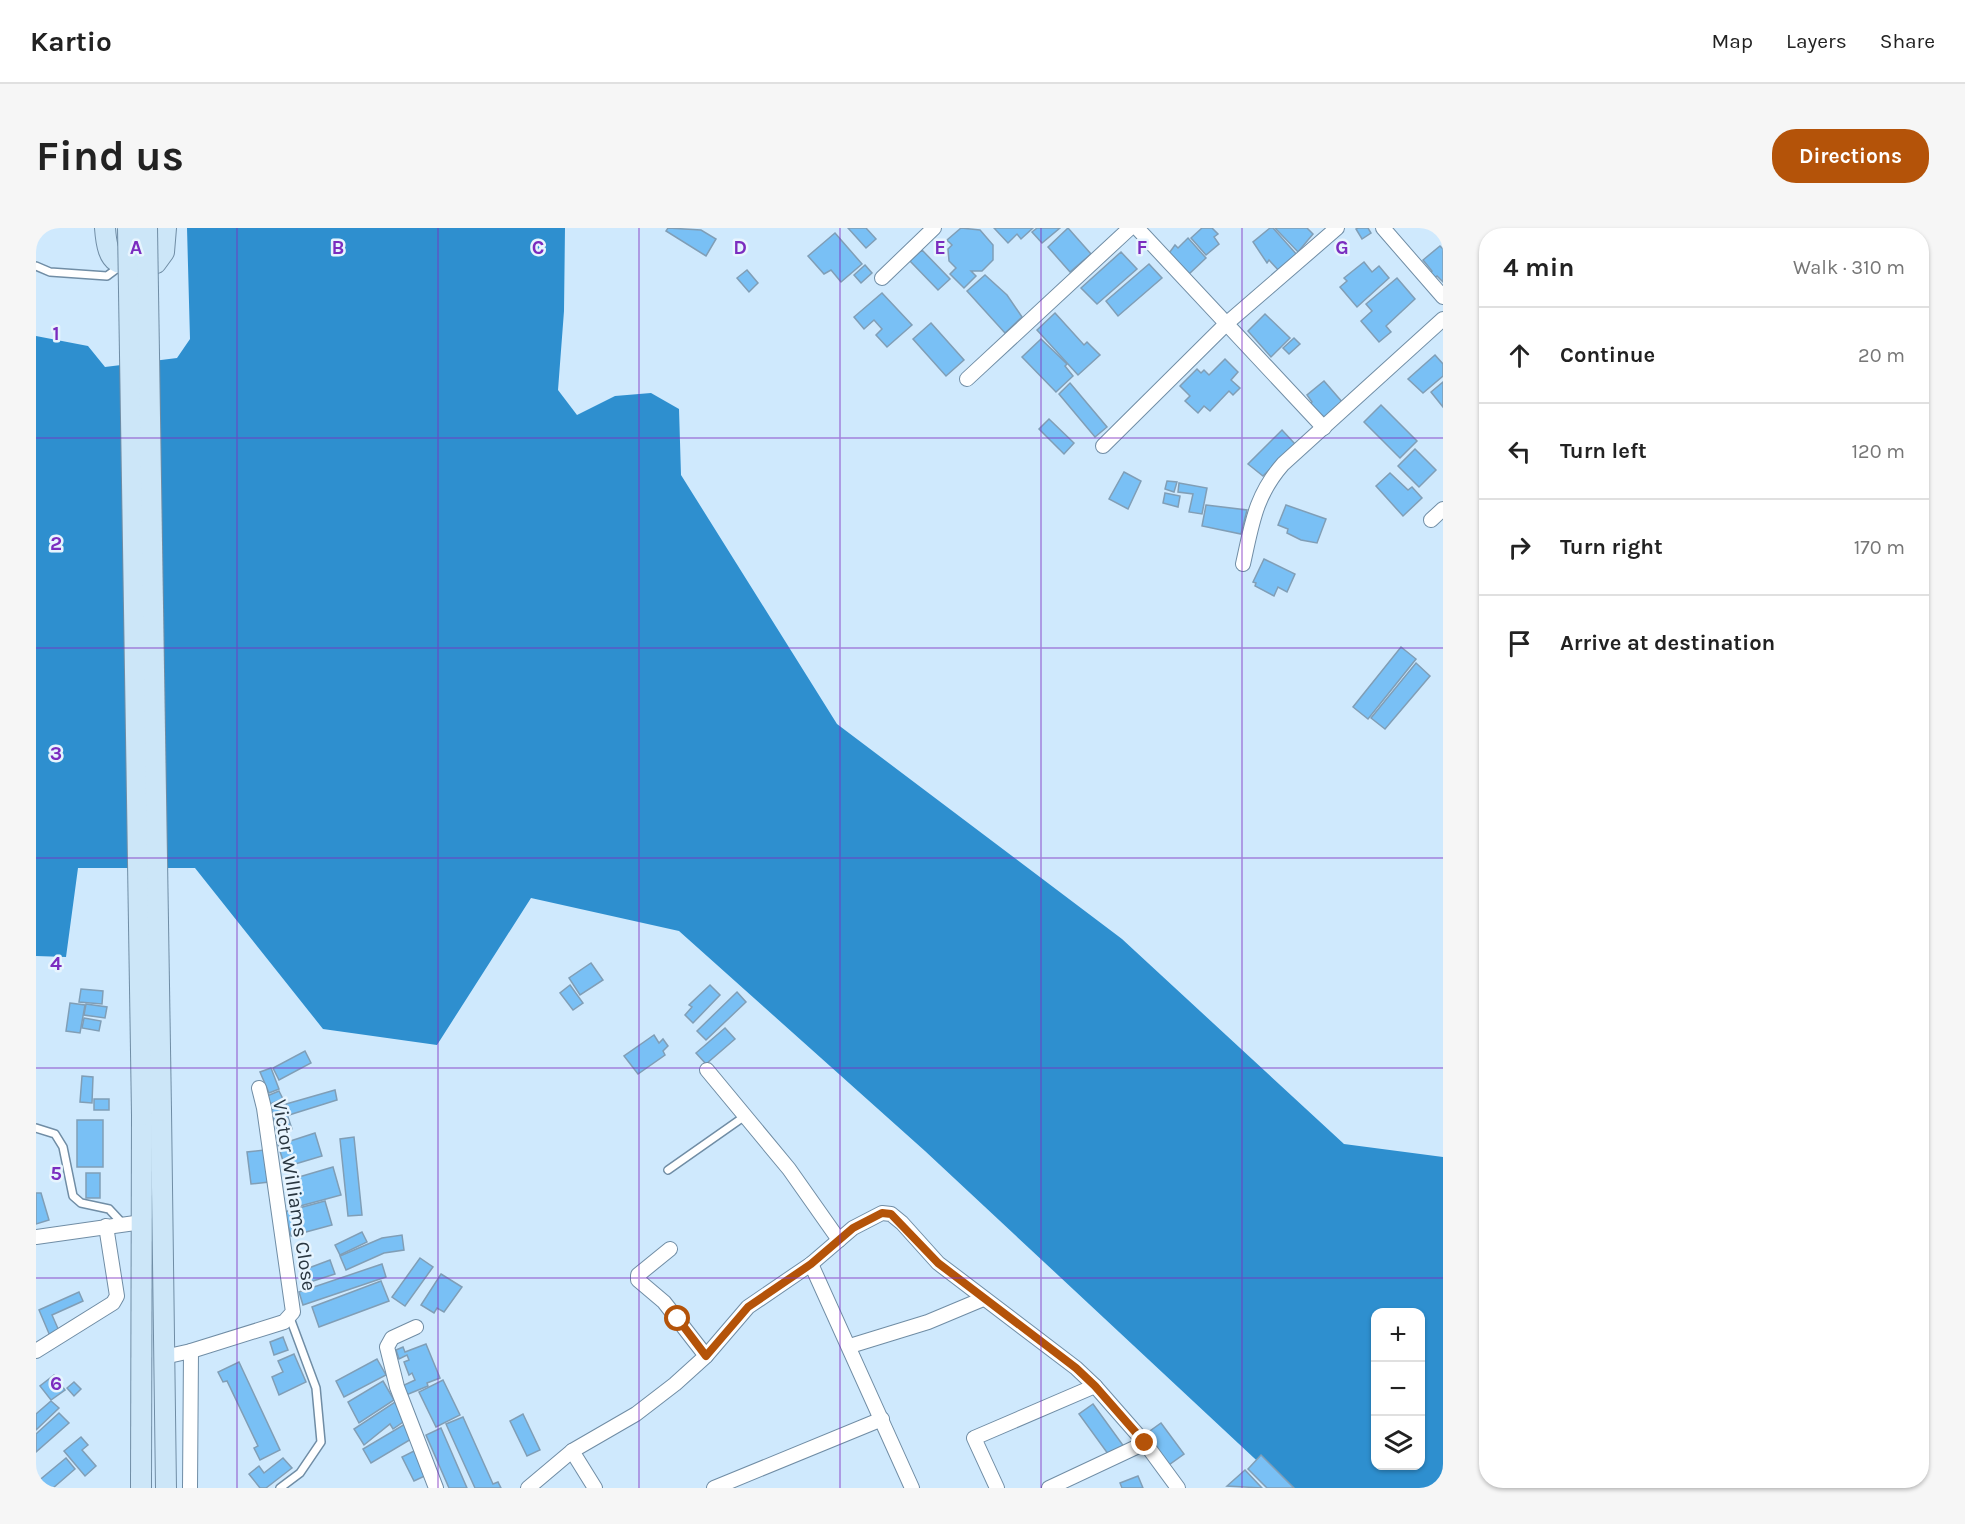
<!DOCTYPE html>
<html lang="en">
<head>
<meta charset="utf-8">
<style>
  body { margin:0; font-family:Karla,sans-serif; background:#f6f6f6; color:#222 }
  .controls { position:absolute; right:18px; bottom:18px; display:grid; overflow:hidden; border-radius:12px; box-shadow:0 2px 4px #0004 }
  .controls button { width:54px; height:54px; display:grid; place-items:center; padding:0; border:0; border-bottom:2px solid #e0e0e0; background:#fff; color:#222; font:30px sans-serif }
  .stop { position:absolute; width:18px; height:18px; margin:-14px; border:4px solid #b45309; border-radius:50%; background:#fff }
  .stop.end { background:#b45309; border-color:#fff; box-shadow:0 2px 6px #0008 }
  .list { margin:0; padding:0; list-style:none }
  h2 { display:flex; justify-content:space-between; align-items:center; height:78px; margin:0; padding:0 24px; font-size:26px }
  h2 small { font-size:20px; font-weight:400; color:#767676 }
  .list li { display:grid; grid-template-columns:39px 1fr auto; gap:18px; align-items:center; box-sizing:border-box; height:96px; padding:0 24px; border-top:2px solid #e0e0e0 }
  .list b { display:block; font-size:22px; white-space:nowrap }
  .list em { font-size:20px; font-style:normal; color:#767676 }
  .icon { flex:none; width:33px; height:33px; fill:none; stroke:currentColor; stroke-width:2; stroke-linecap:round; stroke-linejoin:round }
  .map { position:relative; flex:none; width:1407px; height:1260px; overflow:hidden; border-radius:24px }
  header { display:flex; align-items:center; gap:36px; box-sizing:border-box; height:84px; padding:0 30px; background:#fff; border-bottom:2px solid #e0e0e0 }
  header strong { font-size:28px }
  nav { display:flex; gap:33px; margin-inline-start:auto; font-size:21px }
  .intro { display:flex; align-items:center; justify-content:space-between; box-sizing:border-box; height:144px; padding:0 36px }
  h1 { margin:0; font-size:42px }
  .button { padding:15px 27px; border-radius:24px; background:#b45309; color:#fff; font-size:21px; font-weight:700 }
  main { display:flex; gap:36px; padding:0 36px }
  aside { flex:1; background:#fff; border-radius:24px; box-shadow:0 2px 4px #0004 }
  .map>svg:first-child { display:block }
  .water { fill:#2e8fcf; fill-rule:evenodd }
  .building { fill:#79c0f5; stroke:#809eb6; stroke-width:1.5 }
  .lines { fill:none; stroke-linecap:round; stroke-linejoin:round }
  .service-casing { stroke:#708da5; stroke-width:10 }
  .minor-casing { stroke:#708da5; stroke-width:16 }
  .secondary-casing { stroke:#708da5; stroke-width:22 }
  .service { stroke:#fff; stroke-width:7 }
  .minor { stroke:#fff; stroke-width:14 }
  .secondary { stroke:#cce6f8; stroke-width:20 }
  .secondary-bridge-casing { stroke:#708da5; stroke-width:22; stroke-linecap:butt }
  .secondary-bridge { stroke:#cce6f8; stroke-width:20 }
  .route { stroke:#b45309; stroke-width:8 }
  .grid { fill:none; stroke:#7b2cbf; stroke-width:1.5; stroke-opacity:0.55 }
  .labels { text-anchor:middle; stroke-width:5; stroke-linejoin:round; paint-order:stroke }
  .street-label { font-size:20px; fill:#293640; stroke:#e7f4fe }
  .grid-label { font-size:20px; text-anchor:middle; font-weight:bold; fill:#7b2cbf; stroke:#e7f4fe; stroke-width:5; stroke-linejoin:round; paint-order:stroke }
</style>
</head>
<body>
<header>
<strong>Kartio</strong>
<nav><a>Map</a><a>Layers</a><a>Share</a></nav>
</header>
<div class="intro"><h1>Find us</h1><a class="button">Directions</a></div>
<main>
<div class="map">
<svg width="1407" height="1260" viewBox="0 0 1407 1260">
  <rect width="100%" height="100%" fill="#cfe9fd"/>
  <path class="water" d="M151 0H529L528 83 522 162 541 187 579 168 615 165 643 181 645 247 801 496 1086 711 1308 916 1407 929V1260H1254L1247 1257 889 923 643 703 495 670 401 817 287 801 159 640H42L30 729 0 728V108L52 118 69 139 141 130 154 111ZM1340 1084H1384V1238H1340Z"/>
  <g class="building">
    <polygon points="632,0 665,2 680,11 670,28 630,3"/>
    <polygon points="812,0 830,0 840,11 830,20"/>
    <polygon points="925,0 944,2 957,17 957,32 946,43 935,43 940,48 928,60 914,46 920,40 913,33 912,21 916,17 911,12"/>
    <polygon points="958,0 997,0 985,11 981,6 972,15"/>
    <polygon points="1001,0 1024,0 1006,15 996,4"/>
    <polygon points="1032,0 1055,26 1034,44 1012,19"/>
    <polygon points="1166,0 1176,0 1182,6 1178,9 1183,16 1170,27 1155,10"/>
    <polygon points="1234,0 1237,0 1262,28 1244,44 1233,32 1231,35 1217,14"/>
    <polygon points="1239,0 1271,0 1277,6 1262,24"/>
    <polygon points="1322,0 1332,0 1335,5 1326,11 1320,1"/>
    <polygon points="799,5 826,36 805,54 795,42 788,46 772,28"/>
    <polygon points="1152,10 1170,30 1153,46 1131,28 1139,17 1142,20"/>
    <polygon points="1404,18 1407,21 1407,54 1401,48 1397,51 1392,46 1396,43 1387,32"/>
    <polygon points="886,22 914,51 902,62 874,33"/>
    <polygon points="1085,24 1101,41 1061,76 1045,60"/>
    <polygon points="1328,34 1336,44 1343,38 1353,50 1321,79 1304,59 1311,53 1308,50"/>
    <polygon points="1113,36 1126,50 1082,88 1070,73"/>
    <polygon points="829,37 836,45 825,55 818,47"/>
    <polygon points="711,42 722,55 713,64 701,50"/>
    <polygon points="949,47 971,67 986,89 969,105 931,63"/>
    <polygon points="1361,50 1379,71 1350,98 1355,104 1343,114 1325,93 1336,83 1330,76"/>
    <polygon points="846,65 876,97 851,119 840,107 846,101 838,92 828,101 818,89"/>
    <polygon points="1019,85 1048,117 1051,114 1064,127 1042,147 1001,102"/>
    <polygon points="1229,86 1254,110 1235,129 1212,103"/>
    <polygon points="895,95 928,132 910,148 877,111"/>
    <polygon points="1258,110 1264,116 1253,126 1247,120"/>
    <polygon points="1005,111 1031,136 1029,138 1037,148 1020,164 986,129"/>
    <polygon points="1399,127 1407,136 1407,148 1387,165 1372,151"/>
    <polygon points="1189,131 1202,144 1195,152 1204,160 1197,167 1193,163 1174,183 1168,178 1162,185 1149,173 1154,168 1144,158 1161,141 1165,145 1168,142 1173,147"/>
    <polygon points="1288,153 1307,175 1289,190 1274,176 1276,174 1271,167"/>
    <polygon points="1407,154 1407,179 1395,164"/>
    <polygon points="1034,155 1071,199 1059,209 1023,166"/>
    <polygon points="1345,177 1381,213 1364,230 1328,194"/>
    <polygon points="1013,191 1038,215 1028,226 1003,201"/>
    <polygon points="1246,202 1259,216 1227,248 1212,236"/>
    <polygon points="1379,221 1400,242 1383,259 1362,238"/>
    <polygon points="1088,244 1105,253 1092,281 1073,271"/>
    <polygon points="1354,245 1372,262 1376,259 1386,270 1367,288 1340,258"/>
    <polygon points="1131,253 1141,254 1138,264 1129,261"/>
    <polygon points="1143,255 1171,260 1166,286 1153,284 1157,266 1142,264"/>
    <polygon points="1129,265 1144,268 1142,279 1127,275"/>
    <polygon points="1170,277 1211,282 1205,306 1166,298"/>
    <polygon points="1250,277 1290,291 1281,315 1265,312 1251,305 1252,301 1242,297"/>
    <polygon points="1228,331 1259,346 1251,364 1242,359 1238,368 1219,358 1220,355 1217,354"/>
    <polygon points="1365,419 1380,431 1332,491 1317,479"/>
    <polygon points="1380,435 1394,448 1349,501 1335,490"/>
    <polygon points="555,735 567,752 544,767 533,750"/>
    <polygon points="534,757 547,775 537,782 524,765"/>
    <polygon points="674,757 684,767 657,795 649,787 656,779 653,777"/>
    <polygon points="45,761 67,763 66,776 43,774"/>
    <polygon points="701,764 710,774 670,812 661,803"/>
    <polygon points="34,775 49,777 44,805 30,803"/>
    <polygon points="50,776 71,779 69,790 48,787"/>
    <polygon points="48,790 65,793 63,803 46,800"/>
    <polygon points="689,800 699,811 670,836 660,825"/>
    <polygon points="618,807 623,815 627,811 632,818 627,823 629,827 602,846 588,828"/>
    <polygon points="269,823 275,835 243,852 237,840"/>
    <polygon points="235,840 243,861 233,865 224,844"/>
    <polygon points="46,848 57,849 56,875 44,874"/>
    <polygon points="299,862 301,872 253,887 250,876"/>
    <polygon points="243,863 247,871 234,876 231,868"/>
    <rect x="58" y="871" width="15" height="11"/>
    <polygon points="248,877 256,901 243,905 234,882"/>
    <rect x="41" y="892" width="26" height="47"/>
    <polygon points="279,905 286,928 249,939 242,917"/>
    <polygon points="318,909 326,987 312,988 304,911"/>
    <polygon points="228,922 233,954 215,956 211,924"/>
    <polygon points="297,939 305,967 264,978 256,951"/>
    <rect x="50" y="945" width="14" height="25"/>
    <polygon points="0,965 5,965 13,992 0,996"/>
    <polygon points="289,973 296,997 255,1008 248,984"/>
    <polygon points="326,1004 331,1014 304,1027 299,1017"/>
    <polygon points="366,1007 368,1022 348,1025 310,1042 304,1028 346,1010"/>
    <polygon points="384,1030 397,1039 369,1078 356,1069"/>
    <polygon points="294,1032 299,1046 274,1054 270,1041"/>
    <polygon points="346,1036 350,1049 267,1077 263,1064"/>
    <polygon points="405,1046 426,1059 408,1084 401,1080 398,1085 385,1077"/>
    <polygon points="345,1053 353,1073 283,1099 276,1079"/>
    <polygon points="43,1064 47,1073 16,1087 23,1103 14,1108 3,1082"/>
    <polygon points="247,1109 252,1122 238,1127 234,1114"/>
    <polygon points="390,1116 404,1150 391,1155 392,1158 370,1167 366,1158 379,1152 376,1145 373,1147 368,1134 373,1132 371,1127 363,1131 360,1122 367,1119 369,1124"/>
    <polygon points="258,1126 270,1154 243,1167 236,1149 247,1144 242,1133"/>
    <polygon points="341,1131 350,1147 308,1169 300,1153"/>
    <polygon points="203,1134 244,1222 224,1232 218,1220 222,1218 191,1153 187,1154 182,1144"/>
    <polygon points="18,1147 29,1162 15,1172 4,1158"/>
    <polygon points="407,1152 424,1187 400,1199 383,1164"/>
    <polygon points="347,1153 358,1172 323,1195 312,1174"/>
    <polygon points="38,1154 45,1161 38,1168 31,1160"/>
    <polygon points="15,1173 23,1180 0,1202 0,1186"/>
    <polygon points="359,1174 370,1192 357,1201 354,1196 328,1217 318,1201"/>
    <polygon points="1057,1176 1089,1220 1075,1230 1043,1186"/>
    <polygon points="23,1185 33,1195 0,1224 0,1206"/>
    <polygon points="487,1186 504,1222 491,1228 474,1193"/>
    <polygon points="427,1189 457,1256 462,1254 465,1260 439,1260 410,1196"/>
    <polygon points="1125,1195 1148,1226 1130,1239 1107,1208"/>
    <polygon points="369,1196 377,1210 335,1235 327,1221"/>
    <polygon points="405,1200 431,1260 413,1260 390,1207"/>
    <polygon points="45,1209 52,1217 46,1222 60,1238 49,1248 28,1223"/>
    <polygon points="378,1223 391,1247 378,1253 366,1229"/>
    <polygon points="1225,1227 1258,1260 1231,1260 1212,1241"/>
    <polygon points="30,1230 39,1241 17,1260 0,1260 0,1255"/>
    <polygon points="247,1230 256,1240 230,1260 224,1260 213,1246 223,1238 228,1245"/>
    <polygon points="1209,1242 1226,1260 1191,1258"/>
    <polygon points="1102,1248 1107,1260 1086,1260 1084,1255"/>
  </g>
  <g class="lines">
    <defs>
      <g id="service">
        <polyline points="0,38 14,44 71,48 83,39"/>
        <polyline points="0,900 19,906 27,919 37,968 45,975 73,981 87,996"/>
        <polyline points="632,942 709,888"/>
        <polyline points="244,1260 264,1245 285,1214 280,1160 254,1090"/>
      </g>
      <g id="minor">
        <polyline points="1101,0 1288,200"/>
        <polyline points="1347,0 1407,69"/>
        <polyline points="846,50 898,0"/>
        <polyline points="931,151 1094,0"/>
        <polyline points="1067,218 1190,96 1301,0"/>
        <polyline points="1395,292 1407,281"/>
        <path d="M1207 336C1216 296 1219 268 1247 236L1407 91"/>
        <polyline points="671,842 753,941 803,1012"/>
        <polyline points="0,1009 106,994"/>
        <polyline points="634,1021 602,1047 602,1052 628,1074 670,1128"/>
        <polyline points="775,1036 876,1260"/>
        <polyline points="380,1099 356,1110 351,1119 361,1159 400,1260"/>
        <polyline points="814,1118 892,1094 947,1071"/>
        <polyline points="0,1123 77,1075 81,1068 70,998"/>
        <polyline points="128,1129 155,1123 248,1094 257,1084 228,880 223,860"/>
        <polyline points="536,1223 559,1260"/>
        <polyline points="154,1260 155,1123"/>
        <polyline points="492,1260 536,1223 600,1186 639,1156 670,1128 712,1079 775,1036 817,1000 846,985 855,986 866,995 902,1035 1040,1140 1059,1158 1109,1215 1142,1260"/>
        <polyline points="678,1260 846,1191"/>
        <polyline points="961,1260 938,1210 1059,1158"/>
        <polyline points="1013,1260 1109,1215"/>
      </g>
      <g id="secondary">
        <path d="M69 0C72 42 84 38 120 35L128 24 130 0"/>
        <polyline points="125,883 130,1260"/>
        <polyline points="105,1260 106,887"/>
      </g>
    </defs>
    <use href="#service" class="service-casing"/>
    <use href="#minor" class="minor-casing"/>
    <use href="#secondary" class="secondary-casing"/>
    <use href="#service" class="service"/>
    <use href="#minor" class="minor"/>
    <use href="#secondary" class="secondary"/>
    <defs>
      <g id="secondary-bridge">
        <polyline points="92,0 106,887"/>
        <polyline points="111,0 125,883"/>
      </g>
    </defs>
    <use href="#secondary-bridge" class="secondary-bridge-casing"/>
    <use href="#secondary-bridge" class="secondary-bridge"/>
  </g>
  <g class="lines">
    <polyline class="route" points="642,1091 670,1128 712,1079 775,1036 817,1000 846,985 855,986 902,1035 1040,1140 1059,1158 1109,1215"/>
  </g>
  <path class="grid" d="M201 0V1260M402 0V1260M603 0V1260M804 0V1260M1005 0V1260M1206 0V1260M0 210H1407M0 420H1407M0 630H1407M0 840H1407M0 1050H1407"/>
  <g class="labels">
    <g class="street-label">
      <text transform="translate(259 967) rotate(81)" y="7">Victor Williams Close</text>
    </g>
  </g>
  <g class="grid-label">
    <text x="100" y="26">A</text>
    <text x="302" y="26">B</text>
    <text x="502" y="26">C</text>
    <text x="704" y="26">D</text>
    <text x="904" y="26">E</text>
    <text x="1106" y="26">F</text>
    <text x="1306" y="26">G</text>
    <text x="20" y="112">1</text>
    <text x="20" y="322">2</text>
    <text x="20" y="532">3</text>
    <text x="20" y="742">4</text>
    <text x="20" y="952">5</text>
    <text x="20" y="1162">6</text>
  </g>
</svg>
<div class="controls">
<button>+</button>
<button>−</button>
<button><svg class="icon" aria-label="layers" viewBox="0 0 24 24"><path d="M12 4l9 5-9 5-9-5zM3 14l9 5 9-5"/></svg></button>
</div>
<div class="stop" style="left:642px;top:1091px"></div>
<div class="stop end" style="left:1109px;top:1215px"></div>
</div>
<aside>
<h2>4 min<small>Walk · 310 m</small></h2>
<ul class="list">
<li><svg class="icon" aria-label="ahead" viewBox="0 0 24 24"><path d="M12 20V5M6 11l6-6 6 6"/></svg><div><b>Continue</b></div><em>20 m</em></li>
<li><svg class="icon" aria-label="left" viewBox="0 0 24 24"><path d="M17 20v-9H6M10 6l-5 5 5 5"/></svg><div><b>Turn left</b></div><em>120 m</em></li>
<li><svg class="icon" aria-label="right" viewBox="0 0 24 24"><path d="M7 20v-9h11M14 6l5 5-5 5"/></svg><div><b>Turn right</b></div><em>170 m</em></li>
<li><svg class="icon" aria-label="arrive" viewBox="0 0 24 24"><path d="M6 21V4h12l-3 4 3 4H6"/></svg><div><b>Arrive at destination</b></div></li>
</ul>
</aside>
</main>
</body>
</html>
